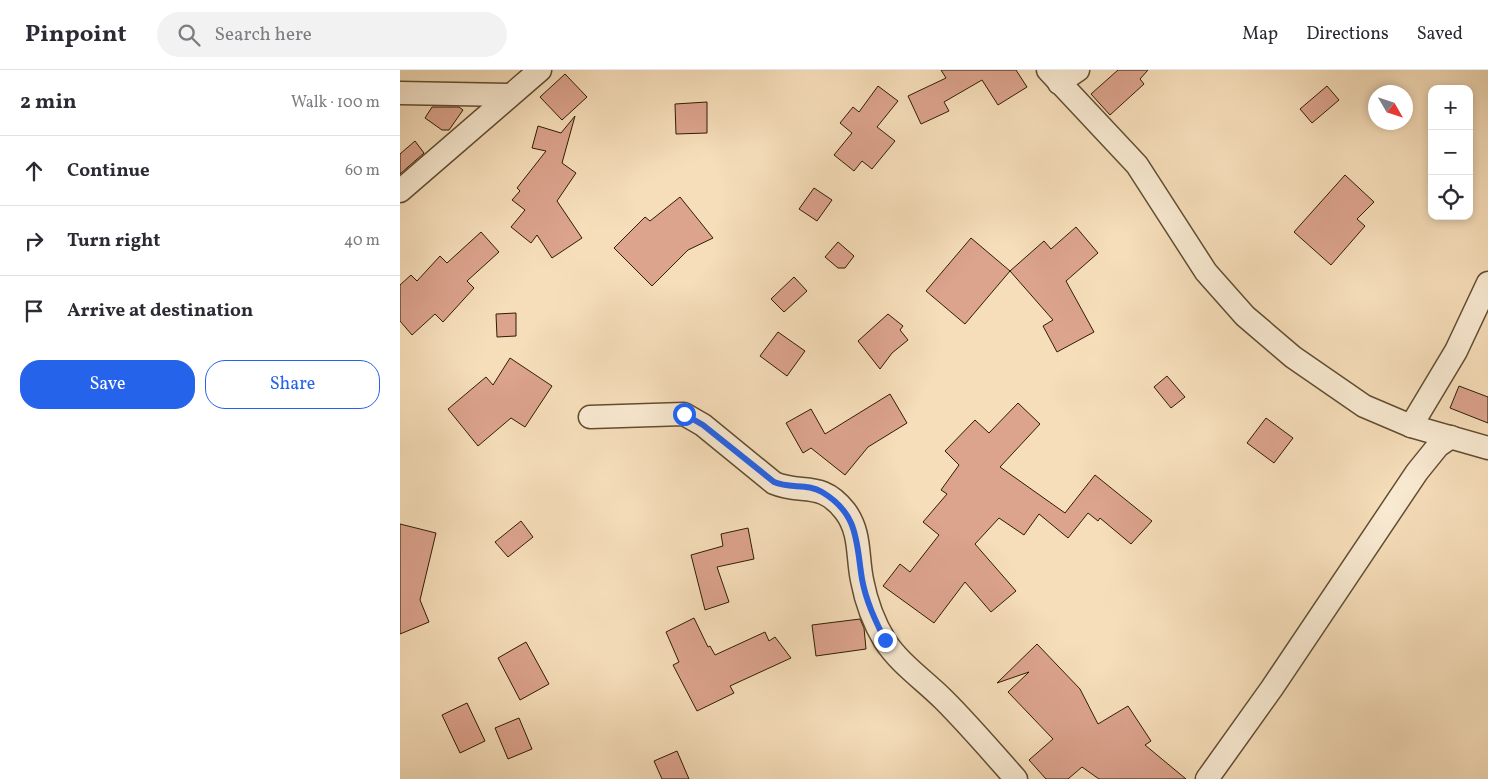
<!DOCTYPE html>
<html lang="en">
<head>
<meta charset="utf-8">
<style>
  body { margin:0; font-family:Vollkorn,serif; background:#f2f2f3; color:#2b2b33 }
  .controls { position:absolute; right:15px; top:15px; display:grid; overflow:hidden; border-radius:10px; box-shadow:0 2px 8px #0003 }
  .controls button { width:45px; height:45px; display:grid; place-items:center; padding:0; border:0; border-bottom:1px solid #e1e1e2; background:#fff; color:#2b2b33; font:25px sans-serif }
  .compass { position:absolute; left:968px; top:15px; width:45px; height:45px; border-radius:50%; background:#fff; box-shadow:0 2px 8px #0003; rotate:129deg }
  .stop { position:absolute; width:15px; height:15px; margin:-11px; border:4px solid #2563eb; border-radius:50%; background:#fff }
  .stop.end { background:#2563eb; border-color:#fff; box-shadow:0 1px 5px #0008 }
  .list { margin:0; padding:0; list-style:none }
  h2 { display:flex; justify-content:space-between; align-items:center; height:65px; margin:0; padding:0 20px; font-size:21px }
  h2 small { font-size:16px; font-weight:400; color:#7c7c81 }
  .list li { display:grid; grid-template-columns:32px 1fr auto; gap:15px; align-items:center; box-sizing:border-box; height:70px; padding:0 20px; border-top:1px solid #e1e1e2 }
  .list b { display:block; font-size:19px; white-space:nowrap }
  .list em { font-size:16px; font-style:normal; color:#7c7c81 }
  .actions { display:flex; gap:10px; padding:15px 20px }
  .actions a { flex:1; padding:11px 0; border:1px solid #2563eb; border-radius:20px; text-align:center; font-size:18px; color:#2563eb }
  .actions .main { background:#2563eb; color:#fff }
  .icon { flex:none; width:28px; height:28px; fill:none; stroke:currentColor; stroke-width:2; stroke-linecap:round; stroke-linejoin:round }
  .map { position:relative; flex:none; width:1088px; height:709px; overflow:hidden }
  header { display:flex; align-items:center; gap:30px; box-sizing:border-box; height:70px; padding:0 25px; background:#fff; border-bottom:1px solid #e1e1e2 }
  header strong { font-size:24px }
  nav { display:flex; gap:28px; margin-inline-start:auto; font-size:18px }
  .search { width:350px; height:45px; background:#f2f2f3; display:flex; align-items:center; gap:12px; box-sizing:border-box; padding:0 18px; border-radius:28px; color:#7c7c81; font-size:19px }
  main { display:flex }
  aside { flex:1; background:#fff }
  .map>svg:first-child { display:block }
  .building { fill:#dca38d; stroke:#2f1d03 }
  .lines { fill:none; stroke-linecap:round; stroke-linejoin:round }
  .minor-casing { stroke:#614d31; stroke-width:25 }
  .minor { stroke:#f9ead2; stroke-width:22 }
  .route { stroke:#2563eb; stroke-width:6 }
</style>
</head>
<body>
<header>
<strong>Pinpoint</strong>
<div class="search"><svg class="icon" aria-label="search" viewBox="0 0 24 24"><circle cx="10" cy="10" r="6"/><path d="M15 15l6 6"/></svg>Search here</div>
<nav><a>Map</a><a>Directions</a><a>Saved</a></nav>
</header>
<main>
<aside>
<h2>2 min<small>Walk · 100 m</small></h2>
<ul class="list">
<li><svg class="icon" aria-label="ahead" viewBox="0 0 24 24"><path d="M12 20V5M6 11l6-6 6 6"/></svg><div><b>Continue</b></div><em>60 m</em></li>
<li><svg class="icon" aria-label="right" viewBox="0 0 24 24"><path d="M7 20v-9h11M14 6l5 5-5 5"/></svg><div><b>Turn right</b></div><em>40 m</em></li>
<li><svg class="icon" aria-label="arrive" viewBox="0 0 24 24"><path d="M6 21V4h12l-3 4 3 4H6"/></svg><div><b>Arrive at destination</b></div></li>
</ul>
<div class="actions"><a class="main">Save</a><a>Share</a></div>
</aside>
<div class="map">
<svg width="1088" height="709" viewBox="0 0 1088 709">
  <rect width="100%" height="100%" fill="#f6deba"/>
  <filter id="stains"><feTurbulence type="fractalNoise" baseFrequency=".004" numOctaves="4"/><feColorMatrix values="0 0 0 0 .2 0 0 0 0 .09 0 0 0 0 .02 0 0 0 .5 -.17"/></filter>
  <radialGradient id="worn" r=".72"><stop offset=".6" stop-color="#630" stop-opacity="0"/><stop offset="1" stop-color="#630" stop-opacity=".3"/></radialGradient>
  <g class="building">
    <polygon points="541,0 616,0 627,17 598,35 582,10 544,32 549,41 521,54 508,26 546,8"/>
    <polygon points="718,0 748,0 740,9 744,14 710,45 691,24"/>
    <polygon points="165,4 187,27 162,50 140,27"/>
    <polygon points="478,16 498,31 477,57 495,71 472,99 462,91 454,101 434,85 452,63 440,53 453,37 459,42"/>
    <polygon points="927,16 939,30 912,53 900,39"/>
    <polygon points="307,32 307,63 276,64 275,34"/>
    <polygon points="32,37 59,37 63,40 49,60 42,60 25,48"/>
    <polygon points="175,46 162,93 176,103 157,131 182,168 152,188 137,165 131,173 111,157 125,140 112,130 120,121 117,118 146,81 132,78 138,56 161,63"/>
    <polygon points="15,71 24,83 0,104 0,84"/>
    <polygon points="945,105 974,132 957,149 965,156 931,195 894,162"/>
    <polygon points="414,118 432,130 417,151 399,139"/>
    <polygon points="280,127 313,168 288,180 252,216 214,178 245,147 250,151"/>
    <polygon points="676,157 698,183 666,211 694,262 657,282 643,256 653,250 610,201 644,171 651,179"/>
    <polygon points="81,162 99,182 67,211 74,218 43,252 35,244 12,265 0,251 0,215 11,205 17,211 40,186 47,193"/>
    <polygon points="571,168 610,201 565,254 526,221"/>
    <polygon points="438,172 454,186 445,198 438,198 425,187"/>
    <polygon points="394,207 407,221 384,242 371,229"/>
    <polygon points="116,243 116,266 97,267 96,244"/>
    <polygon points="488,244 503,256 500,260 508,270 492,283 480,299 458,271"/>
    <polygon points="378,262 405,281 387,306 360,286"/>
    <polygon points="110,288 152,316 125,357 111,348 78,376 48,339 86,307 93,315"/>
    <polygon points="767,306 785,327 771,338 754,317"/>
    <polygon points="1059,316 1088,327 1088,353 1050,338"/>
    <polygon points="490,324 507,353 468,377 445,405 411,378 403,383 386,353 411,339 425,364"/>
    <polygon points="618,333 640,354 600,397 665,443 695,405 752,451 731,474 700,448 698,451 688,443 668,468 639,444 624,465 599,448 575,474 616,521 591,542 565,512 534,553 483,516 500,494 510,502 539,465 523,452 547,424 541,420 559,395 545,381 575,350 589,363"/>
    <polygon points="866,348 893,368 874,393 847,373"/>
    <polygon points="121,451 133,467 108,487 95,472"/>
    <polygon points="0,454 36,463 20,530 29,552 0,564"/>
    <polygon points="348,458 354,489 317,497 329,532 305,540 291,485 323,476 321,464"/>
    <polygon points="294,548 308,577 310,576 315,585 365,562 369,571 375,567 391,588 330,616 334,623 297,641 273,595 279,592 266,562"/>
    <polygon points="460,549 464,558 466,579 416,586 412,555"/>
    <polygon points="126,572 149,614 120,630 98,588"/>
    <polygon points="637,574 680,619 698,654 728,636 751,671 745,675 786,709 699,709 682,697 668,709 646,709 629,690 653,669 608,622 629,602 597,613"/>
    <polygon points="67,633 85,671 60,683 42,645"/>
    <polygon points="119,648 132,679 108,689 95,658"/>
    <polygon points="277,681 289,709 262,709 254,691"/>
  </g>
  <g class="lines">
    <defs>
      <g id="minor">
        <polyline points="648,0 737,95 806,202 845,246 893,287 964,336 1011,356 1088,378"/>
        <polyline points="659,13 678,0"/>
        <polyline points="0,23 109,25"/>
        <polyline points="0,121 140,0"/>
        <path d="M190 347 284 344 303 355 374 413C402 425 421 410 445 441 461 462 457 486 462 510 466 531 474 553 485 571 500 594 524 610 544 630 569 655 592 682 616 709"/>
        <polyline points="1011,356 1056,281 1088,213"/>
        <polyline points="807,709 872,618 1017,402 1038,376 1051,367"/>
      </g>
    </defs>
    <use href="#minor" class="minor-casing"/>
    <use href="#minor" class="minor"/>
  </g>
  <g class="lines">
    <path class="route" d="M284 344 303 355 374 412C389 419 408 413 422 422 459 444 456 472 462 509 466 531 475 550 485 570"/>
  </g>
  <rect width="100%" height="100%" filter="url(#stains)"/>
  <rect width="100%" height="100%" fill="url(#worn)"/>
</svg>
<div class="controls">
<button>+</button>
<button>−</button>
<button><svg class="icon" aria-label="locate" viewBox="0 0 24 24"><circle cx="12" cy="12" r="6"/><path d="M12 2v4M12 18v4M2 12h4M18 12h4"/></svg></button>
</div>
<svg class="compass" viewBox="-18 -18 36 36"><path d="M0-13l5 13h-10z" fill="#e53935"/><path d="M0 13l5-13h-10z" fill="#7c7c81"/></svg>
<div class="stop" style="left:284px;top:344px"></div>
<div class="stop end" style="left:485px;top:570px"></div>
</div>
</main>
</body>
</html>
